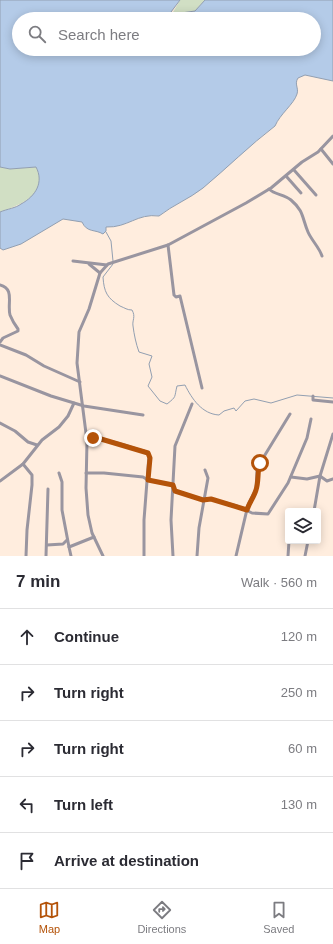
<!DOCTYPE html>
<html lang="en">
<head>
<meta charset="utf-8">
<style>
  body { margin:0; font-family:Arial,sans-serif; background:#f7f7f7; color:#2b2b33 }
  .controls { position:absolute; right:12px; bottom:12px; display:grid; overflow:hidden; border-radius:4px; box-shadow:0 2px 10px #0003 }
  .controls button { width:36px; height:36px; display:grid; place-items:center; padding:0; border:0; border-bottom:1px solid #e1e1e2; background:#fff; color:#2b2b33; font:20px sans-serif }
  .stop { position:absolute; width:12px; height:12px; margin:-9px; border:3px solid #b45309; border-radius:50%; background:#fff }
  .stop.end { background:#b45309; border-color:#fff; box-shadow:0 1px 4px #0008 }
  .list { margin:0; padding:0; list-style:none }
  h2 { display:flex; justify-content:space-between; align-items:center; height:52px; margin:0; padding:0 16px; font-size:17px }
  h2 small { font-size:13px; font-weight:400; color:#7c7c81 }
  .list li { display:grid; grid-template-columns:26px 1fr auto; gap:12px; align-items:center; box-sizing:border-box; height:56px; padding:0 16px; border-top:1px solid #e1e1e2 }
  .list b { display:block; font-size:15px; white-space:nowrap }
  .list em { font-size:13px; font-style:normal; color:#7c7c81 }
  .icon { flex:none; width:22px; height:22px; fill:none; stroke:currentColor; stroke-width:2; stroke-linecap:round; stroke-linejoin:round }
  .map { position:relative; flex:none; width:333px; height:556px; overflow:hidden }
  .search { position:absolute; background:#fff; box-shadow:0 2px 10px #0003; left:12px; right:12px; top:12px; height:44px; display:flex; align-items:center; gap:10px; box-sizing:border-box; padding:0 14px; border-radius:22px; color:#7c7c81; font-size:15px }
  .sheet { height:332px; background:#fff }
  nav { display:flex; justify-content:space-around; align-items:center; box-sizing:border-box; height:56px; border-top:1px solid #e1e1e2; background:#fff; font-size:11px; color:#7c7c81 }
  nav a { display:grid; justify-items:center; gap:2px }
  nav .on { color:#b45309 }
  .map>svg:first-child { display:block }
  .grass { fill:#d1dfc4 }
  .water { fill:#b4cbe8; stroke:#929fb1; fill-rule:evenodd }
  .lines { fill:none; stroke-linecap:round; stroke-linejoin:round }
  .stream { stroke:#929fb1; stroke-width:1 }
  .minor { stroke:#9995a0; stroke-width:3 }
  .route { stroke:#b45309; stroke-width:5 }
</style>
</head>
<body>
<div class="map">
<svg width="333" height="556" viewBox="0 0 333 556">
  <rect width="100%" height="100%" fill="#ffedde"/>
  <g class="grass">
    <polygon points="180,0 205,0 195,11 172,14"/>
    <path d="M0 167 10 169 36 167C50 194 20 205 0 212Z"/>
  </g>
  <path class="water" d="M0 0H180L171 12 174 14 195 11 205 0H333V81L305 75 298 78C294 84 299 88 297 94 294 104 280 114 275 126 250 145 227 168 203 188 189 199 173 205 159 216 137 213 128 228 106 227V231L103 234C95 229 87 233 82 222L63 219 21 244 3 250 0 248V212C7 209 16 208 21 204 36 196 44 182 36 167L10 169 0 167ZM19 19H314V49H19Z"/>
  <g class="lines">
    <g class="stream">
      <polyline points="106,232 111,241 113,261"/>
      <path d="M113 264 103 277C104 292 107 298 120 306 125 308 127 310 132 310 136 317 132 320 133 326 134 334 136 344 139 352L152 356 149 364 152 377 148 386 160 401 167 404C177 396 174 398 177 386L185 385C192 399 202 414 219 415L224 411 234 408 236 411 245 401 254 399 271 403 297 395 333 398"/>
    </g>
    <g class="minor">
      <polyline points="321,149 333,164"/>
      <polyline points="294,170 316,195"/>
      <polyline points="286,176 301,193"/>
      <path d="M269 189C275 195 284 194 291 200 304 211 302 218 308 232 312 241 319 247 322 256"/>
      <polyline points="168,245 174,295 176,297 180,296 202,388"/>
      <polyline points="73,261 107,265"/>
      <polyline points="89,264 100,273"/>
      <path d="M0 285C15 289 7 303 10 315 12 320 15 325 18 329V331L3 338 0 342"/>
      <polyline points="0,345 26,355 44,366 80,382"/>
      <polyline points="0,376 51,396 84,406 143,415"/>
      <polyline points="313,396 313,400 333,402"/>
      <polyline points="0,423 15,431 28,442 37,445"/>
      <path d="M87 441C96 434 132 448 144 451L149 455 144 520V556"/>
      <polyline points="23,464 32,475 32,485 27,530 26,556"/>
      <polyline points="59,473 62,482 62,510 69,547"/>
      <polyline points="86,473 104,473 143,477 148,480 173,485"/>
      <polyline points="291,477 307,479 320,476 327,481 333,479"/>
      <polyline points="0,481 23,464 42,440 59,427 68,416 74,403"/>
      <polyline points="173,485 175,491 203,500 211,499 237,506 252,513 268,514 288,483 307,438 311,419"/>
      <polyline points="314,511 320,476 333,434"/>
      <polyline points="47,545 63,544 67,540"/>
      <polyline points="46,556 48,489"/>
      <polyline points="71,556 69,547 94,537"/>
      <polyline points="103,556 92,533 88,515 86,488 87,441 77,363 79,332 89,309 100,273 108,264 168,245 246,203 271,188 302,162 318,152 333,136"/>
      <polyline points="173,556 171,520 175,446 192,404"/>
      <polyline points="197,556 199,528 208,478 205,470"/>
      <polyline points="236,556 248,505 256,489 257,471 260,463 290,414"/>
      <polyline points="288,556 289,541"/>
      <polyline points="305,556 308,541"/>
    </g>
  </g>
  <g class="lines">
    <path class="route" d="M93 438 101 439 148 453 150 458 148 480 173 485 175 491 203 500 211 499 247 510C249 503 254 497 256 490 259 481 257 472 260 463"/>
  </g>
</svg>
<div class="controls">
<button><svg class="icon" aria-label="layers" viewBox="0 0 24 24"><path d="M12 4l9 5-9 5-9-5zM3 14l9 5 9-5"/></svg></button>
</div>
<div class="stop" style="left:260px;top:463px"></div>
<div class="stop end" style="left:93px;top:438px"></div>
<div class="search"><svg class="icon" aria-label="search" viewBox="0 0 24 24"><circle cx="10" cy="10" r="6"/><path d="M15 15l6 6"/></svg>Search here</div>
</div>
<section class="sheet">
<h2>7 min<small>Walk · 560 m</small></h2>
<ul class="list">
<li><svg class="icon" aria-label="ahead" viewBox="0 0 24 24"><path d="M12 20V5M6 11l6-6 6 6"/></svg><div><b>Continue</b></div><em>120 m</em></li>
<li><svg class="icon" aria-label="right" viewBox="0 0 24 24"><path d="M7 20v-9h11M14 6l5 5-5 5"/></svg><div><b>Turn right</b></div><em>250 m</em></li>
<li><svg class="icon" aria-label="right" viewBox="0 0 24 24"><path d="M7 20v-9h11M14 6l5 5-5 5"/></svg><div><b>Turn right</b></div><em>60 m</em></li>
<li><svg class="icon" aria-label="left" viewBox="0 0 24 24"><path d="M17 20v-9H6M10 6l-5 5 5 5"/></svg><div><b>Turn left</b></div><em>130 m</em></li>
<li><svg class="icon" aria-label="arrive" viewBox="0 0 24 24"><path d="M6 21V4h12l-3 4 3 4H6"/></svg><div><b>Arrive at destination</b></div></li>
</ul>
</section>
<nav>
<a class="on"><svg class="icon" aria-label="map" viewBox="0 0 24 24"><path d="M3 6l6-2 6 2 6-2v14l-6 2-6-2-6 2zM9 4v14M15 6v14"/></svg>Map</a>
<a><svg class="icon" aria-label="directions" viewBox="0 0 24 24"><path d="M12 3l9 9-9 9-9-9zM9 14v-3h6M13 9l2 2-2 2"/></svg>Directions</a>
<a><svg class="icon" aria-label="saved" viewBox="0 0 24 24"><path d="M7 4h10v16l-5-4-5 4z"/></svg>Saved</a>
</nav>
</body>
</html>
